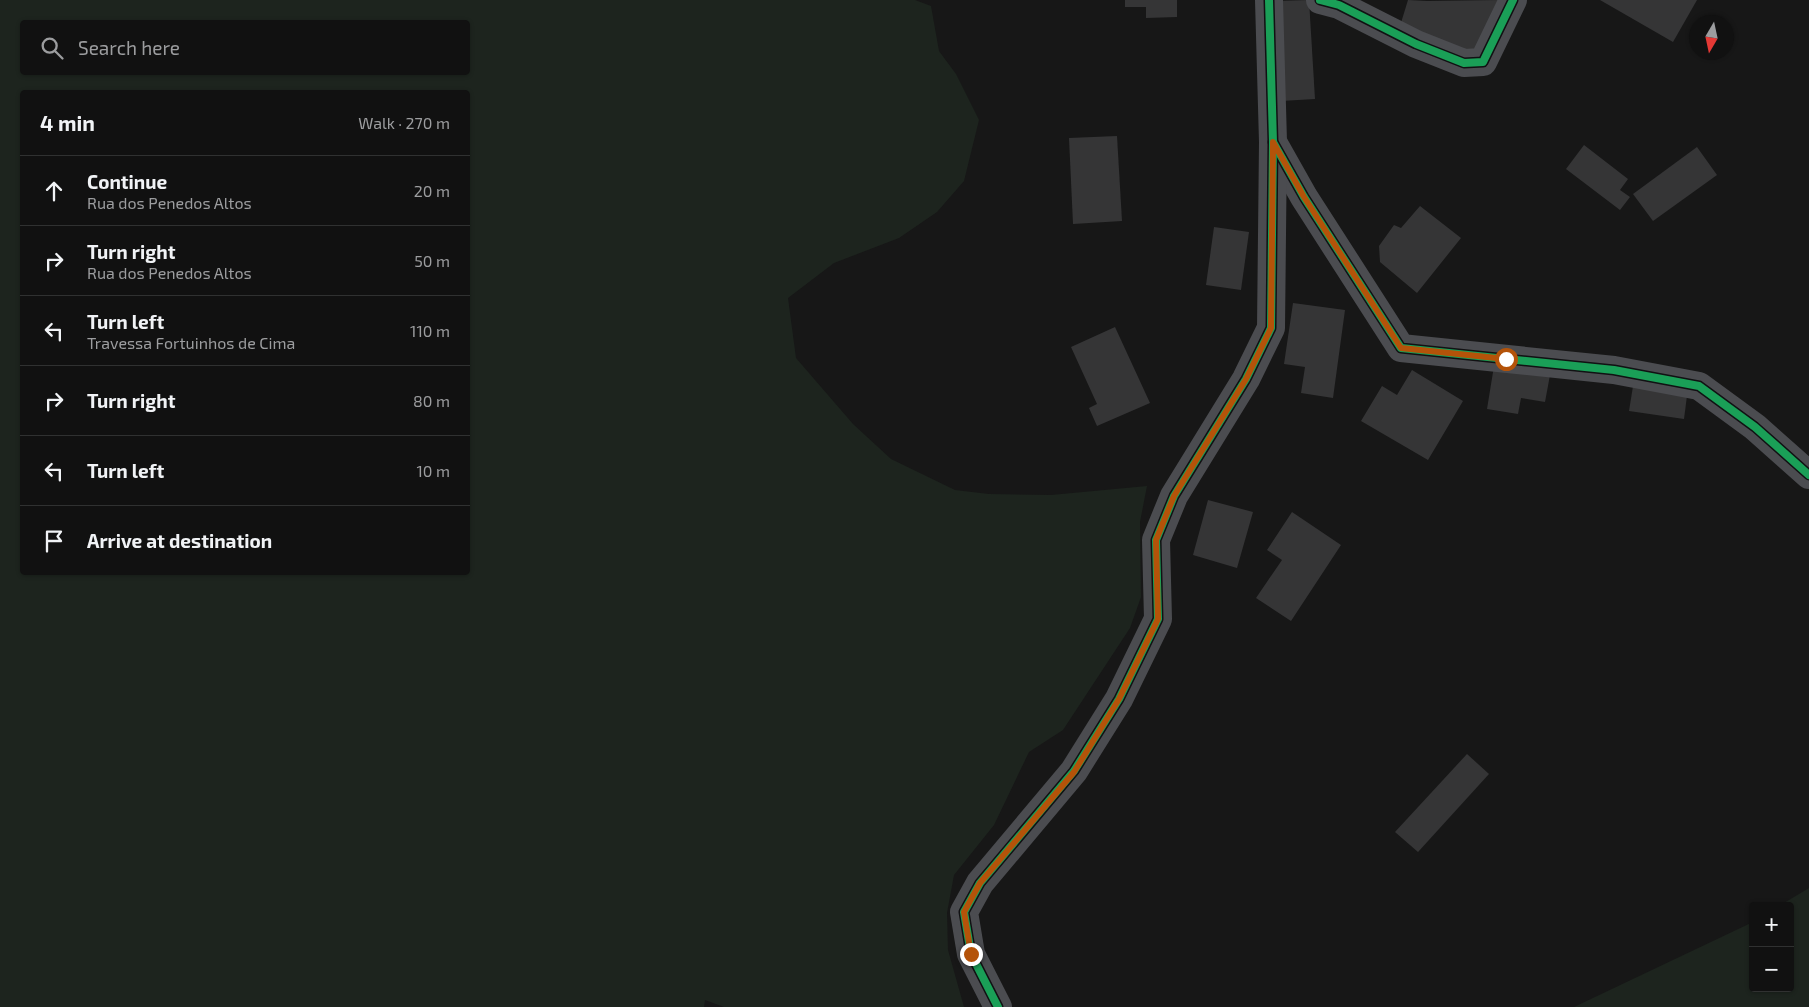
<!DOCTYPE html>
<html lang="en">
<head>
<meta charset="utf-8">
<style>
	:root { --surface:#111; --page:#1e1f1f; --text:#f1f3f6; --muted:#9c9d9f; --line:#303131 }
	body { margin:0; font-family:"Exo 2",sans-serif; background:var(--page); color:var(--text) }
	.controls { position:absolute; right:15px; bottom:15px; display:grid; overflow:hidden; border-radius:5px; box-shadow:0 1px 4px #0004 }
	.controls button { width:45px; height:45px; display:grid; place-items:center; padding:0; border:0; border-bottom:1px solid var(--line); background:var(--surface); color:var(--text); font:25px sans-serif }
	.compass { position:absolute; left:1689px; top:15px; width:45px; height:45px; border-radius:50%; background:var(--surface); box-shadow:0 1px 4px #0004; rotate:189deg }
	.stop { position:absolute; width:15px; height:15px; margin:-11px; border:4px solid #b45309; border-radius:50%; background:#fff }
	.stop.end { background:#b45309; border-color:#fff; box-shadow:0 1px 5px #0008 }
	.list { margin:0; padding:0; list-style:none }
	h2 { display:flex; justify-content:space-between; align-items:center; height:65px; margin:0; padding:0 20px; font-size:21px }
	h2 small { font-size:16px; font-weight:400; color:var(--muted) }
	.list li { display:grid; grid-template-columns:32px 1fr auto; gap:15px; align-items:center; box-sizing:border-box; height:70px; padding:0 20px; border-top:1px solid var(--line) }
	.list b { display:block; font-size:19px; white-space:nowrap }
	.list p { margin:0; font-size:16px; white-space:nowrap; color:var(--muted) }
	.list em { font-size:16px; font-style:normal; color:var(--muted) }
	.icon { flex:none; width:28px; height:28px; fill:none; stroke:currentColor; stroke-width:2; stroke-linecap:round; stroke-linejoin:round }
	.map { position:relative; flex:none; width:1809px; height:1007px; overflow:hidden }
	.search { position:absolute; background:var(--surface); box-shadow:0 1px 4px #0004; left:20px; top:20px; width:450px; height:55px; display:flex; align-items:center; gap:12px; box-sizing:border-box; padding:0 18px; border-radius:5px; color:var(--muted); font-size:19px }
	.panel { position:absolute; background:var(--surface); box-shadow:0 1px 4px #0004; left:20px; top:90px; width:450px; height:485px; border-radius:5px }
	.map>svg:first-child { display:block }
	.green { fill:#1d241e; fill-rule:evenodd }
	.building { fill:#353536 }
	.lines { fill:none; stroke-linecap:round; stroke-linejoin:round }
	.minor { stroke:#4b4c50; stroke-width:28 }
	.cycleway-casing { stroke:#111113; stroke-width:11 }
	.cycleway { stroke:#1a9f57; stroke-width:8 }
	.route { stroke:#b45309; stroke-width:6 }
</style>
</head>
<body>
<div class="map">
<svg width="1809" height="1007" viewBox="0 0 1809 1007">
	<rect width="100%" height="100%" fill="#171717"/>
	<g class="green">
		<path d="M0 0H915L931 6 939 51 956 74 979 120 964 181 937 212 899 238 834 263 788 298 796 358 853 424 891 459 955 490 989 494 1051 495 1147 486 1140 522 1141 597 1130 628 1063 730 1029 752 994 825 954 875 947 913 948 950 964 1007H724L705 1000 704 1007H0ZM22 22H468V72H22ZM22 92H468V572H22Z"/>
		<polygon points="1809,888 1809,1007 1574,1007 1753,922 1753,988 1790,988 1790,906 1779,906"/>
	</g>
	<g class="building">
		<polygon points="1125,0 1177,0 1177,17 1146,18 1146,7 1125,7"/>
		<polygon points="1309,0 1315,99 1281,101 1275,1"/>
		<polygon points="1408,0 1427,1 1500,0 1473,53 1400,26"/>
		<polygon points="1600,0 1697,0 1673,42"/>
		<polygon points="1117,136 1122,221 1073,224 1069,138"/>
		<polygon points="1584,145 1628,179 1620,190 1630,197 1620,210 1566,169"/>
		<polygon points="1697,147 1717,175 1653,221 1633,194"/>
		<polygon points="1420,206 1461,238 1417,293 1380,262 1379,246 1394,225 1401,228"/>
		<polygon points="1214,227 1249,232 1241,290 1206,285"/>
		<polygon points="1293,303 1345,310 1333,398 1301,393 1305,367 1284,364"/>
		<polygon points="1115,327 1150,403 1097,426 1089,408 1097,404 1071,347"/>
		<polygon points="1494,366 1550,375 1545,402 1521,398 1518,414 1487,409"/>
		<polygon points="1412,370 1463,401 1428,460 1361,421 1382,386 1397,395"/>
		<polygon points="1634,380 1688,388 1684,419 1629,411"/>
		<polygon points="1208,500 1253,512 1237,568 1193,555"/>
		<polygon points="1292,512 1341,545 1291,621 1256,598 1282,560 1267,550"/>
		<polygon points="1467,754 1489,774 1418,852 1395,832"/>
	</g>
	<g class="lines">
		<g class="minor">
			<polyline points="1269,0 1273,142 1304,197 1401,348 1614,370 1699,386 1755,427 1809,475"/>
			<polyline points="1320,0 1339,5 1416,44 1464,63 1483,62 1513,0"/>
			<polyline points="998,1007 971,954 964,912 980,883 1074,771 1119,699 1158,619 1156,540 1174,496 1246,379 1271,328 1273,142"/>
		</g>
		<g class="cycleway-casing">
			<g id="cycleway">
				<polyline points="1269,0 1273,142 1304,197 1401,348 1614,370 1699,386 1755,427 1809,475"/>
				<polyline points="1320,0 1339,5 1416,44 1464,63 1483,62 1513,0"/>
				<polyline points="998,1007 971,954 964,912 980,883 1074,771 1119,699 1158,619 1156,540 1174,496 1246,379 1271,328 1273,142"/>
			</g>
		</g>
		<use href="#cycleway" class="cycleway"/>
	</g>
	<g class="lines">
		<polyline class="route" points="971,954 964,912 980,883 1074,772 1119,699 1158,619 1156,540 1174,496 1246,379 1271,328 1273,142 1304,197 1401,348 1506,359"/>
	</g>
</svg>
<div class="controls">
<button>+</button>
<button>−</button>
</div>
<svg class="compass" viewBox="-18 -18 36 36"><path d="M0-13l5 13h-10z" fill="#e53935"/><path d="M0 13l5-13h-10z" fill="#9c9d9f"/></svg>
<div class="stop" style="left:1506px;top:359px"></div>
<div class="stop end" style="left:971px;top:954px"></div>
<div class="search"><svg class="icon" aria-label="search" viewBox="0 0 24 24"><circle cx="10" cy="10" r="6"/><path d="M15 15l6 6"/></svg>Search here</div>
<section class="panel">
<h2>4 min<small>Walk · 270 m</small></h2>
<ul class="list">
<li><svg class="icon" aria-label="ahead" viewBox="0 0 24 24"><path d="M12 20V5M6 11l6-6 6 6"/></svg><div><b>Continue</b><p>Rua dos Penedos Altos</p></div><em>20 m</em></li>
<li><svg class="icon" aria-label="right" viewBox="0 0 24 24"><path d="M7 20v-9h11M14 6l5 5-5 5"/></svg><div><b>Turn right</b><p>Rua dos Penedos Altos</p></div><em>50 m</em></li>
<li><svg class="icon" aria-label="left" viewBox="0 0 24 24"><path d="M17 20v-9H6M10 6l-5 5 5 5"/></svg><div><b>Turn left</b><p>Travessa Fortuinhos de Cima</p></div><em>110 m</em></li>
<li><svg class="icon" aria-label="right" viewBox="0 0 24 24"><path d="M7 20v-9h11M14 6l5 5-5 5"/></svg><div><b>Turn right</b></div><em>80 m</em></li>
<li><svg class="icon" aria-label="left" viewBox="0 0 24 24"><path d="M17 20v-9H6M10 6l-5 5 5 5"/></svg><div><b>Turn left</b></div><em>10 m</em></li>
<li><svg class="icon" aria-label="arrive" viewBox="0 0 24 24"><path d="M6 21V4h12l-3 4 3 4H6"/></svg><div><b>Arrive at destination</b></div></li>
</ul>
</section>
</div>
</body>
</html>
